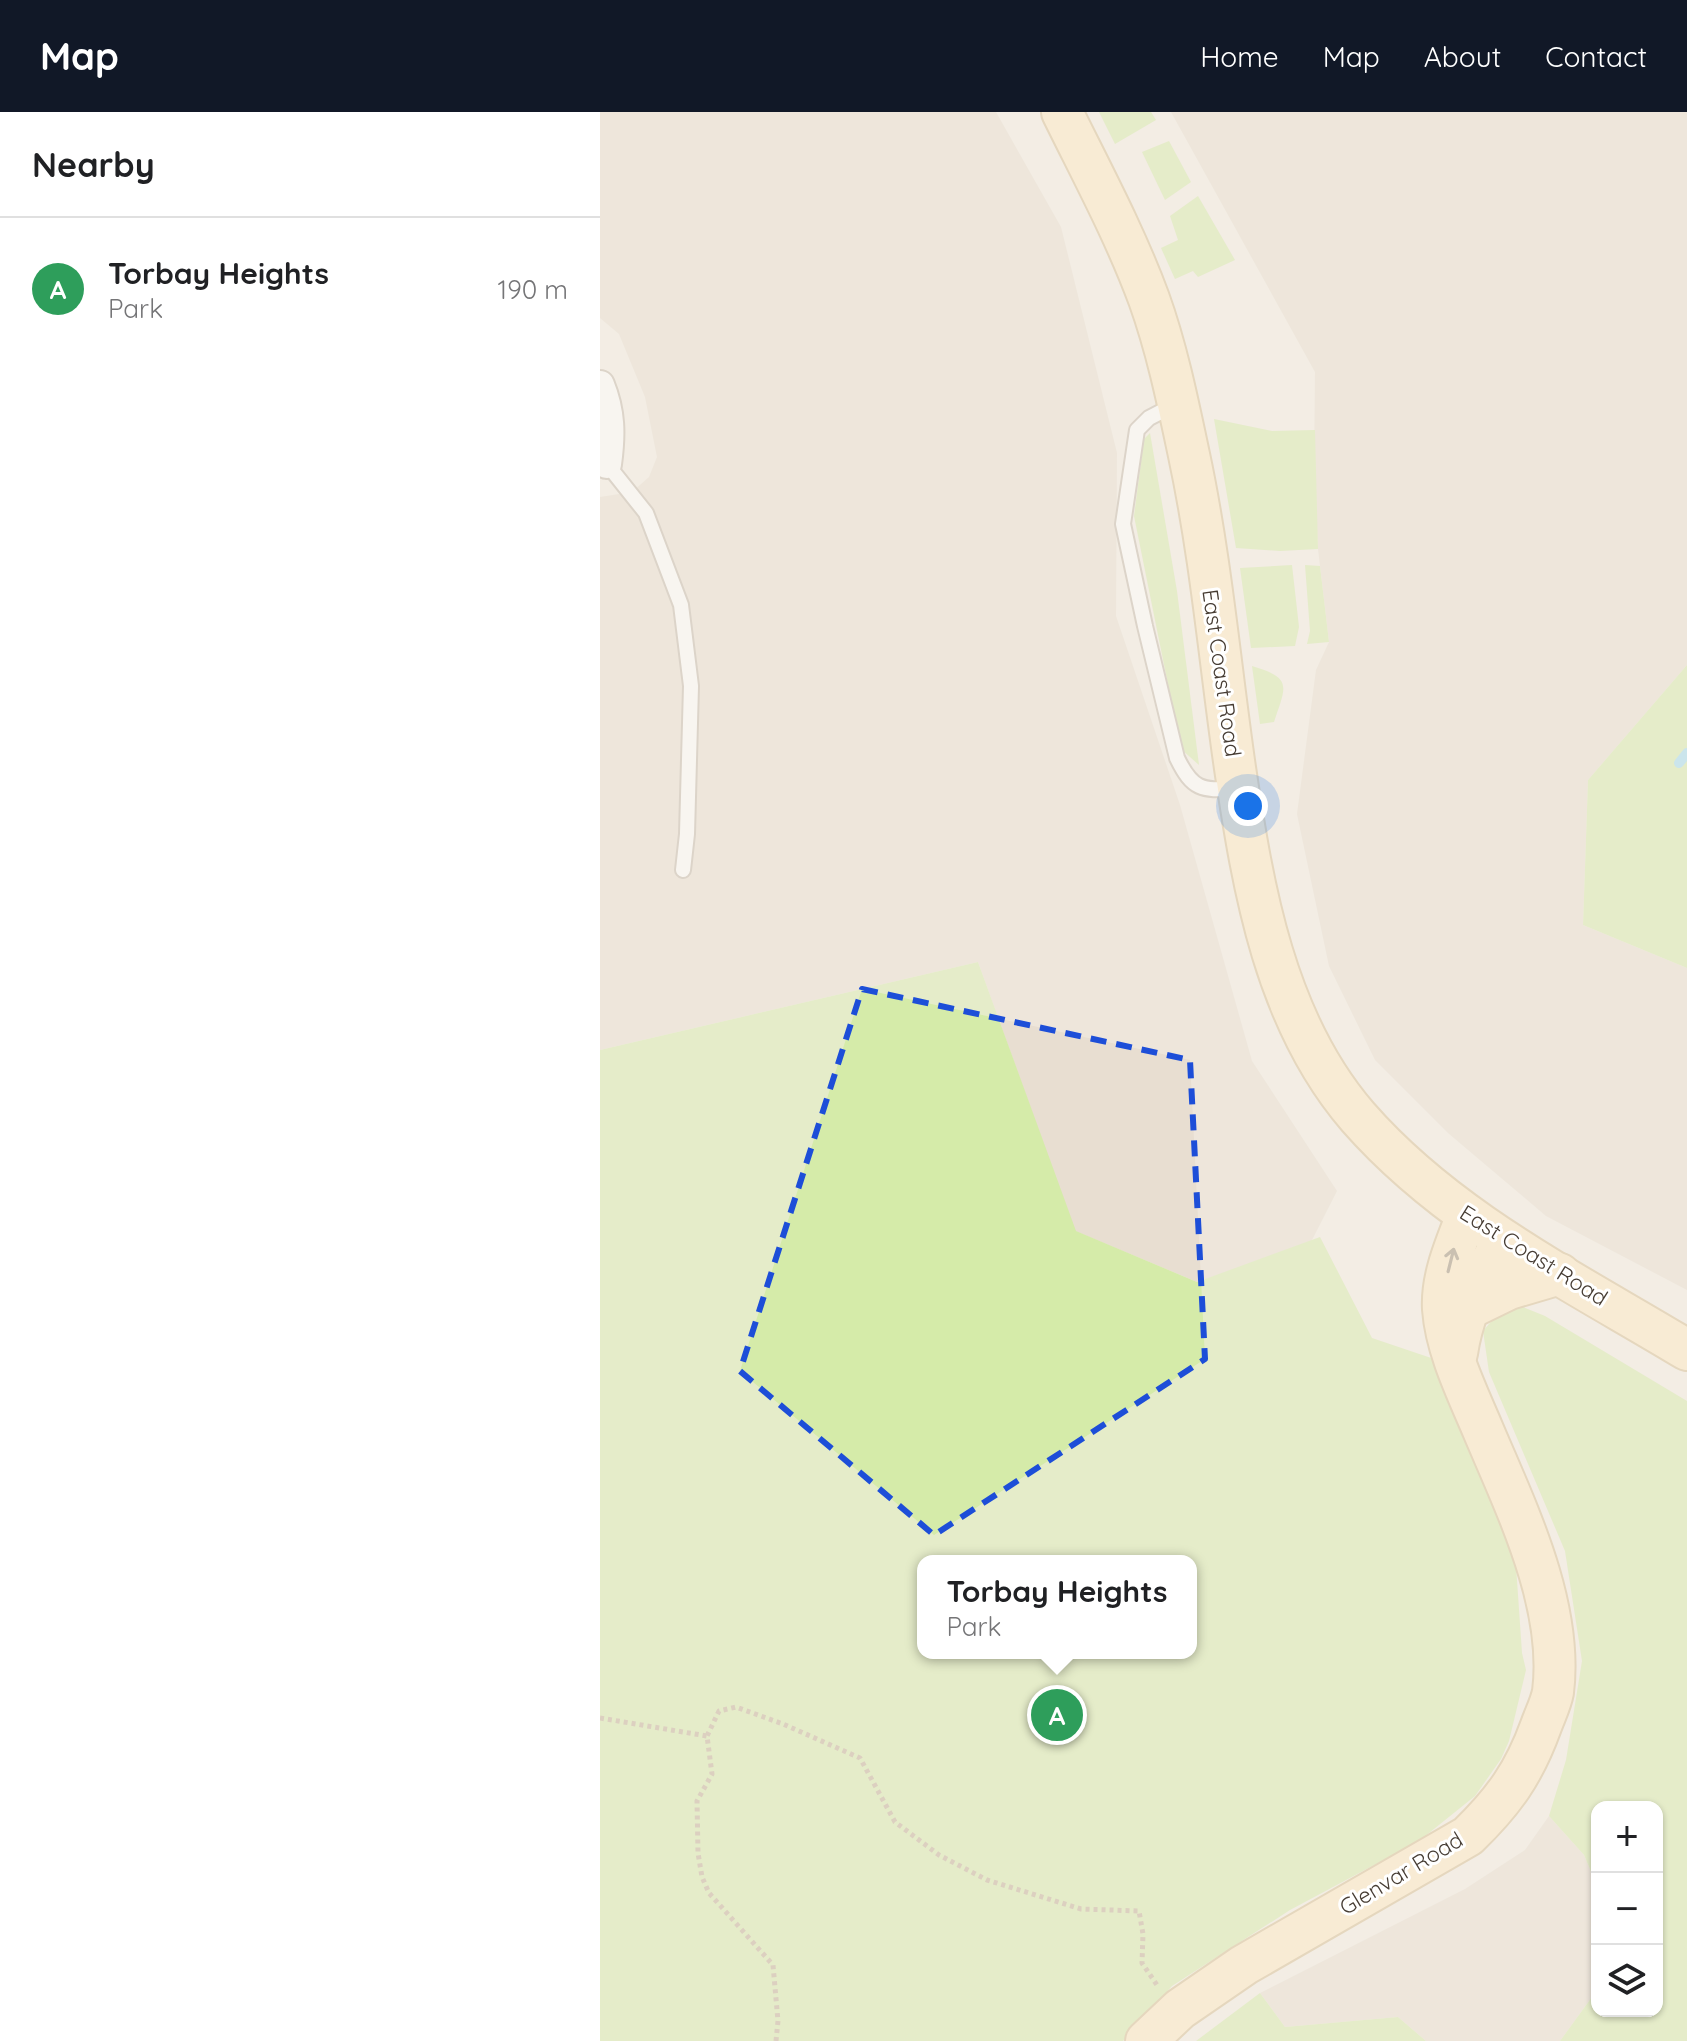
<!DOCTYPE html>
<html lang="en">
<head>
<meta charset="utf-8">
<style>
	:root { --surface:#fff; --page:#f6f6f6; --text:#202124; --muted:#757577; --line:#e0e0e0; --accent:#111827 }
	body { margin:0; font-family:Quicksand,sans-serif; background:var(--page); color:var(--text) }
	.controls { position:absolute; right:24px; bottom:24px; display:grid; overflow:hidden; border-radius:16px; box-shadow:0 2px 6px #0004 }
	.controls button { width:72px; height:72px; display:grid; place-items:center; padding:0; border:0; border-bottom:2px solid var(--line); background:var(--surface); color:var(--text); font:40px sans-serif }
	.you { position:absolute; left:648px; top:694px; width:28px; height:28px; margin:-20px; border:6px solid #fff; border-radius:50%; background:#1a73e8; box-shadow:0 0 0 12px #1a73e833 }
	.badge { display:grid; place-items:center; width:52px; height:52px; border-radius:50%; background:var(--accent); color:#fff; font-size:26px; font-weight:700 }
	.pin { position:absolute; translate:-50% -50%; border:4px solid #fff; box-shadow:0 2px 8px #0006 }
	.popup { position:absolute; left:317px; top:1443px; width:280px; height:104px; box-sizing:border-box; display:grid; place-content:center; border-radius:16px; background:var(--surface); filter:drop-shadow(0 2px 6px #0005); font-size:26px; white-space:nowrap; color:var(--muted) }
	.popup b { font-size:30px; color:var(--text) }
	.popup::after { content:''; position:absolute; left:50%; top:100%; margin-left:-16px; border:16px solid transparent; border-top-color:var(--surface) }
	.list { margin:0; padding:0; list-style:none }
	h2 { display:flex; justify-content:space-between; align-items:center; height:104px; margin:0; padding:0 32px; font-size:34px }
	h2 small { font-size:26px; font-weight:400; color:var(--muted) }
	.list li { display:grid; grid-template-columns:52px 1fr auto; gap:24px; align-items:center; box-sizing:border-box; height:144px; padding:0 32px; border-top:2px solid var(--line) }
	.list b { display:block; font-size:30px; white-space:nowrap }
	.list p { margin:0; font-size:26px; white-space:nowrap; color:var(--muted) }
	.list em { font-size:26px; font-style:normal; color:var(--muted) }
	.icon { flex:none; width:44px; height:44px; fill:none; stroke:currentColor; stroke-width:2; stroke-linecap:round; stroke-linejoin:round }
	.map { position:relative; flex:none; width:1087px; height:1929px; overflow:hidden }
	header { display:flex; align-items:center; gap:48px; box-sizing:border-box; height:112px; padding:0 40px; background:var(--accent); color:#fff }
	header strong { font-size:38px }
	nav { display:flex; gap:44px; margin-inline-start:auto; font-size:28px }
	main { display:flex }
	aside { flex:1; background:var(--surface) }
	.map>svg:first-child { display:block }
	.residential { fill:#e8ded1 }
	.green { fill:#d5eba9; fill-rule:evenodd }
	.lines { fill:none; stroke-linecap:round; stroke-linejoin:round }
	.stream { stroke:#9bdbf5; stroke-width:10 }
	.service-casing { stroke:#c2b6a9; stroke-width:18 }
	.minor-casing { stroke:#c2b6a9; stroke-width:32 }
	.secondary-casing { stroke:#d6bc90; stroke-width:44 }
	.path { stroke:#c2ad96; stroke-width:5; stroke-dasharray:4 4; stroke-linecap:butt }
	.service { stroke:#fff; stroke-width:14 }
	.minor { stroke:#fff; stroke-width:28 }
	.secondary { stroke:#ffe9c2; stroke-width:40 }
	.oneway { stroke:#998a73 }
	.marked { fill:none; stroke:#1d4ed8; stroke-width:6; stroke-dasharray:16 10; stroke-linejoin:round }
	.labels { text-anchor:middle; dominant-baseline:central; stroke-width:6; stroke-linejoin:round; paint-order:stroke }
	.street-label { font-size:22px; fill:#463c33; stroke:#fff }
</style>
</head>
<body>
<header>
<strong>Map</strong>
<nav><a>Home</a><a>Map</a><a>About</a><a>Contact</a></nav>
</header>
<main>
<aside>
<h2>Nearby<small></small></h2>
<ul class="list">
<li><span class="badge" style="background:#2e9e5b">A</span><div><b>Torbay Heights</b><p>Park</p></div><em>190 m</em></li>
</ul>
</aside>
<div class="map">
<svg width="1087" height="1929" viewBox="0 0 1087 1929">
	<rect width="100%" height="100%" fill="#f3ede4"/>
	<g class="residential">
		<polygon points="0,0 396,0 461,115 517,341 516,504 580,693 652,949 737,1079 710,1132 597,1170 475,1119 378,850 0,938 0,385 32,380 49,365 57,345 45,285 19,222 0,206"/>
		<polygon points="571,0 1087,0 1087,553 988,668 983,813 1087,856 1087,1178 946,1104 848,1021 775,948 729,854 697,702 716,558 729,530 718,437 714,362 715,260"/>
		<polygon points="949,1704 984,1743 997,1774 997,1878 960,1929 826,1929 798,1905 685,1915 660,1881 865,1777 925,1738"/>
	</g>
	<g class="green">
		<polygon points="499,0 551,0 556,8 515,32"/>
		<polygon points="569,29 591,70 565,88 542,40"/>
		<polygon points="598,84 635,148 598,165 593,159 575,167 561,136 578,128 570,104"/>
		<polygon points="614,307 672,319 715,318 718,437 680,439 636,436"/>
		<polygon points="550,321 577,479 599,653 581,637 534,404 544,327"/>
		<polygon points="692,453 699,515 695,534 651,536 640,456"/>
		<polygon points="705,453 720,454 729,530 707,532 710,519"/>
		<polygon points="1087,553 1087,856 983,813 988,668"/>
		<path d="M652 554C693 566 686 574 674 610L660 612Z"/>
		<path d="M378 850 476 1119 597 1170 720 1125 772 1226 840 1249 916 1454 922 1541 926 1558 909 1629 901 1647 875 1684 819 1729 690 1798 572 1874 523 1929H0V938ZM323 1449H591V1541H323Z"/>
		<polygon points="923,1195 945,1204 1087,1289 1087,1929 960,1929 997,1878 997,1899 1057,1899 1057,1695 997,1695 997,1774 984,1743 949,1704 966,1648 982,1549 965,1439 889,1260 883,1219 901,1198"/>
		<polygon points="660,1881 685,1915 798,1905 826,1929 596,1929"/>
	</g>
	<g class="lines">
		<polyline class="stream" points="1079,651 1087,641"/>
		<g class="service-casing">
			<g id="service">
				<path d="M574 293 549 306 537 318 523 412 545 514 577 646C593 679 602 678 636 677"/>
				<polyline points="7,352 46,401 81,493 91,574 87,722 83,758"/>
			</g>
		</g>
		<g class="minor-casing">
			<path id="minor" d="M0 273C11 300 11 323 7 352"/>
		</g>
		<g class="secondary-casing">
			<g id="secondary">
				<path d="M462 0C492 61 525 122 549 187 567 237 578 291 589 343 611 446 620 552 635 656 653 777 675 909 758 1005 848 1108 973 1169 1087 1238"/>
				<polyline points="868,1197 909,1177 960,1162"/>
				<path d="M857 1241C863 1200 881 1163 904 1129"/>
				<path d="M546 1929 580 1897 644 1853 868 1724C904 1689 924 1661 941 1614 945 1603 951 1591 953 1580 964 1493 916 1396 883 1318 867 1280 846 1238 843 1197 841 1165 856 1132 867 1103"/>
			</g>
		</g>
		<g class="path">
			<polyline points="0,1606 107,1624"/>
			<polyline points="176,1929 178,1909 173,1853 109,1781 102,1765 98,1741 97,1689 112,1662 107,1624 119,1599 136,1595 183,1612 260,1646 295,1710 339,1743 387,1768 481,1797 539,1799 543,1822 542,1851 557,1873"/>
		</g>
		<use href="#service" class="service"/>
		<use href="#minor" class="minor"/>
		<use href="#secondary" class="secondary"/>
	</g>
	<defs><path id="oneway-shaft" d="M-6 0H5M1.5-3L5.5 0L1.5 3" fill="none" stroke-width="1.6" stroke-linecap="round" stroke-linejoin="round" transform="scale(2)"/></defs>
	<use class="oneway" href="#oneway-shaft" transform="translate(851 1148) rotate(-76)"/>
	<path d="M0 0H1087V1929H0ZM262 877 590 948 605 1247 334 1423 140 1259Z" fill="#f3ede4" fill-opacity=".55" fill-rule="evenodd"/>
	<path class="marked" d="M262 877 590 948 605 1247 334 1423 140 1259Z"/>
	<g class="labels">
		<g class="street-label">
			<text transform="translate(622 561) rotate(82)">East Coast Road</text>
			<text transform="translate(934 1143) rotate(32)">East Coast Road</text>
			<text transform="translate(801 1761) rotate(-31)">Glenvar Road</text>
		</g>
	</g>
</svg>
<div class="controls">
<button>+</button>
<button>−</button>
<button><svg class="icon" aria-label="layers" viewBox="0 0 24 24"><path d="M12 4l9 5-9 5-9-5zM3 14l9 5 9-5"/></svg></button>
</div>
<div class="you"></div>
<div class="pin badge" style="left:457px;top:1603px;background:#2e9e5b">A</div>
<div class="popup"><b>Torbay Heights</b>Park</div>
</div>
</main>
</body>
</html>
